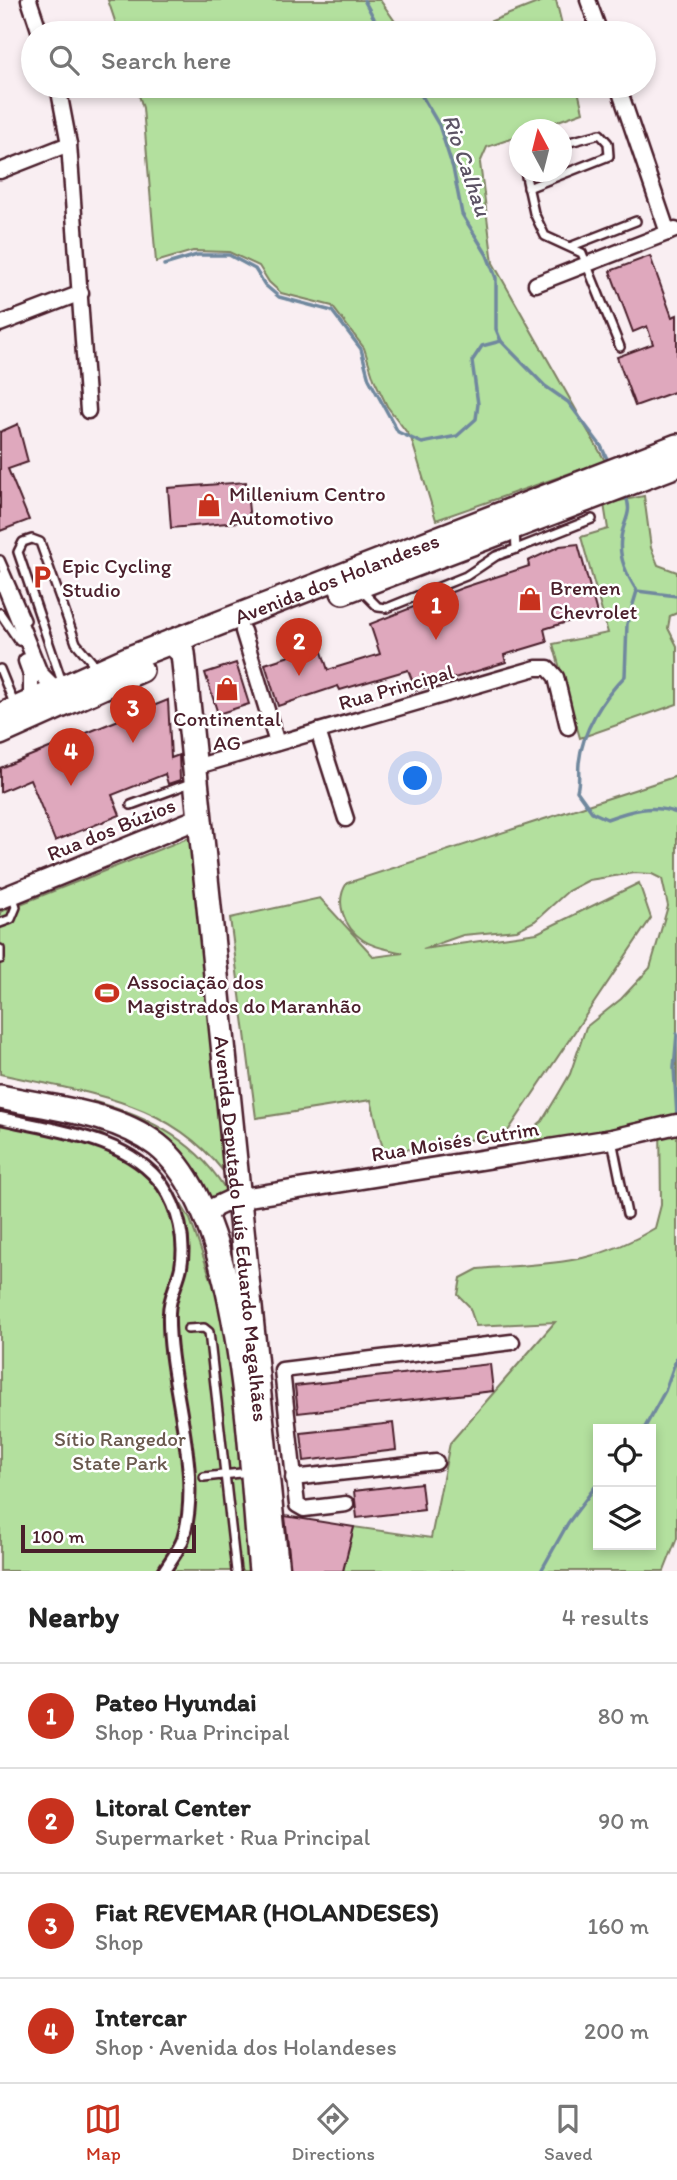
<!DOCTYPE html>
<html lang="en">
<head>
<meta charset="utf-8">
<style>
	:root { --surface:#fff; --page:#f2f2f2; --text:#222; --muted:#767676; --line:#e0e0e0; --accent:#c8321e }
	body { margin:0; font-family:Itim,sans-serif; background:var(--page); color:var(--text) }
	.controls { position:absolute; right:21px; bottom:21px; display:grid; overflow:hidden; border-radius:0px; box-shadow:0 4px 10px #0003 }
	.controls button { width:63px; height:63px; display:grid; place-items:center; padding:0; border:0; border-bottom:2px solid var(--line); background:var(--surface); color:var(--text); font:35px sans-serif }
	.compass { position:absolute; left:509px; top:119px; width:63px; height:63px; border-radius:50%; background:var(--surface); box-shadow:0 4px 10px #0003; rotate:353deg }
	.scale { position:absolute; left:21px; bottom:18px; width:175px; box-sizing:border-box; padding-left:7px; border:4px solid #4a1f2b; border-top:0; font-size:19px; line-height:24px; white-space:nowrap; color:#4a1f2b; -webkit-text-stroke:5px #fff; paint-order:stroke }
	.you { position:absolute; left:416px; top:779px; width:24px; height:24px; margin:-18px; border:5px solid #fff; border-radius:50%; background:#1a73e8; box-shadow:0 0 0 10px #1a73e833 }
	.badge { display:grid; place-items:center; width:46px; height:46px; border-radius:50%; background:var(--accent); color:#fff; font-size:23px; font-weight:700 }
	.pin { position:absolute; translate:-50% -58px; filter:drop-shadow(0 2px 4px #0008) }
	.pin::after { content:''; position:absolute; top:37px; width:24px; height:21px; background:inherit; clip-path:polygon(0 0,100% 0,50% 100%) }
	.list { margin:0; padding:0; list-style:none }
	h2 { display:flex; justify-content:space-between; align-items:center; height:91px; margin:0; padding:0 28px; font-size:30px }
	h2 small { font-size:23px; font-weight:400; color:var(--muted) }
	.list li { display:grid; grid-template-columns:46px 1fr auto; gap:21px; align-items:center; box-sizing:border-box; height:105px; padding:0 28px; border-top:2px solid var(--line) }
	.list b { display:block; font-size:26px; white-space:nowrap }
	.list p { margin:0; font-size:23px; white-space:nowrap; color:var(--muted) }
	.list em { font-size:23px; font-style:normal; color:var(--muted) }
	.icon { flex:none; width:38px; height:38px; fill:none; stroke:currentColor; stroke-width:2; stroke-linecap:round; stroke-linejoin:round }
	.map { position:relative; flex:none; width:677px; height:1571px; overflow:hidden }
	.search { position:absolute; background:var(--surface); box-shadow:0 4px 10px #0003; left:21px; right:21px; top:21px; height:77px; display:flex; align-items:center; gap:18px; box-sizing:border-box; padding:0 24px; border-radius:38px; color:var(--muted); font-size:26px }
	.sheet { height:511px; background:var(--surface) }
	nav { display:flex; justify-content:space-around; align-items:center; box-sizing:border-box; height:98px; border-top:2px solid var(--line); background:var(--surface); font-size:19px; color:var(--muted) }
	nav a { display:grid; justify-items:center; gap:4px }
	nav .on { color:var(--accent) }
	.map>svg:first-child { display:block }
	.green { fill:#b3e09e; stroke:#7e8064; stroke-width:2; fill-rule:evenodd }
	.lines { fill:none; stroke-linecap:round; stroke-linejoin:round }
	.stream { stroke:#70889e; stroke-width:3.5 }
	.building { fill:#dfa8bd; stroke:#4a1f2b; stroke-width:2 }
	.service-casing { stroke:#4a1f2b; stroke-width:12 }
	.pedestrian-casing { stroke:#4a1f2b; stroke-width:16 }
	.minor-casing { stroke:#4a1f2b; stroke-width:19 }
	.tertiary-casing { stroke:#4a1f2b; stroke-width:23 }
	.secondary-casing { stroke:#4a1f2b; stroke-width:24 }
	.primary-casing { stroke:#4a1f2b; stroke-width:28 }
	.service { stroke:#fff; stroke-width:7 }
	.pedestrian { stroke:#fff; stroke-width:10 }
	.minor { stroke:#fff; stroke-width:14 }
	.tertiary { stroke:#fff; stroke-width:18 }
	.secondary { stroke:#fff; stroke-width:19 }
	.primary { stroke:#fff; stroke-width:23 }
	.labels { text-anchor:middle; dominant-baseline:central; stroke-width:5; stroke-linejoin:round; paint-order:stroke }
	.poi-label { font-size:21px; fill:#4a1f2b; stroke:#fff; text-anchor:start }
	.street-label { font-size:21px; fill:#4a1f2b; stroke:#fff }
	.park-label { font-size:21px; fill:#6a594e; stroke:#fff }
	.water-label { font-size:23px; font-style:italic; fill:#5d5465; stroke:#fff }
</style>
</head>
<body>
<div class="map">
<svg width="677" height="1571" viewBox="0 0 677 1571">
	<rect width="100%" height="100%" fill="#f9eef2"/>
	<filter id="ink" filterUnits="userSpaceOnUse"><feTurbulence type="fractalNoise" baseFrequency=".0143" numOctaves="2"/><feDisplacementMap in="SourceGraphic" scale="14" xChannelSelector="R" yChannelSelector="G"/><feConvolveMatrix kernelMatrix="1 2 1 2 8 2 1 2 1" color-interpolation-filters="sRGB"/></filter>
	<g filter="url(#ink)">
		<g class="green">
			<polygon points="108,0 380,0 403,33 119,33"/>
			<polygon points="545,0 556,0 564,33 461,33"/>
			<polygon points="136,86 577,86 583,112 536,129 520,130 519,136 487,147 480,163 493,263 605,461 436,520 411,438 387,406 374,379 364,348 332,306 281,293 269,282 259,266 229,252 193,251 156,262 143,108"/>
			<polygon points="644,496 651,548 658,565 677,572 677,613 670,616 668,628 677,646 677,704 580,738 553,644 608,633 581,537 608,529 604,504"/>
			<path d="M677 776V1538L664 1571H343L354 1527 431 1538 450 1443 555 1322 476 1326 469 1306 458 1295 461 1278 478 1269C546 1263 594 1266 655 1228L661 1205 660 1121 521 1147 522 1138 542 1121 559 1093 570 1074 586 1027 621 999 650 968 668 906 662 879 652 874 634 873 589 880 568 891 535 921 517 930 463 935 423 949 537 933 639 883 651 918 506 1134 384 1153 371 1100 256 1118 230 918 320 898 374 957 403 953C392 950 374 948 363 940 344 927 334 902 347 883ZM598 1429H651V1545H598Z"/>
			<path d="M188 838H192L232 1183C175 1100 91 1094 0 1074V912Z"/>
			<path d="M92 1101C150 1117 200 1142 230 1197L210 1202 194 1171 126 1118Z"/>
			<polygon points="0,1113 101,1134 152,1165 170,1186 190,1219 228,1327 253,1571 0,1571"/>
		</g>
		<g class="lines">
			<g class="stream">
				<polyline points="364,0 382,33"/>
				<polyline points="416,86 439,125 453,168 462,214 487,255 496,278 496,329 501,341 545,386 568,402 601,446 609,463"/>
				<polyline points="164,265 197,255 229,255 255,269 265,285 279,297 332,311 361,349 369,379 398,432 422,443 457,436 476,419 478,404 472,361 482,346 501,341"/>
				<path d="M625 495C634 512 623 521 621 538 618 558 627 575 637 591L677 596"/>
				<path d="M637 591 627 624 625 676C603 698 582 731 579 763 578 773 580 780 577 791L592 812 607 819C632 810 652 804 677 813"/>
				<polyline points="677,1034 674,1068 677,1116"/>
				<polyline points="644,1429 665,1391 677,1357"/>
				<polyline points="541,1571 568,1523 598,1483"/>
			</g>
		</g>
		<g class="building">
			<polygon points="650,256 672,317 677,315 677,391 635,406 617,357 653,344 647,326 633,332 610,271"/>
			<polygon points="18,424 28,462 8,469 29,520 0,531 0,432"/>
			<polygon points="246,482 250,521 171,528 168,488"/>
			<polygon points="578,544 597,613 544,629 547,642 504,655 506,662 416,690 408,670 340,690 338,686 278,706 265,664 320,646 328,670 380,654 370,624 462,588 529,566 528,561 560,546"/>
			<polygon points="236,663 249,704 218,714 205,673"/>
			<polygon points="168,700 171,758 179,755 180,780 168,784 165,774 112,795 120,815 55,841 30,779 0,792 0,768"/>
			<polygon points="490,1364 493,1391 298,1413 295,1386"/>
			<polygon points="393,1423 396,1450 304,1461 301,1433"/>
			<polygon points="421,1483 424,1510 357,1518 354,1491"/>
			<polygon points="285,1516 354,1527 343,1571 291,1571"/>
		</g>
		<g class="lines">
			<g class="service-casing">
				<g id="service">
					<polyline points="525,172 534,213 545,236 582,253 620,347"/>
					<polyline points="528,188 609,156 608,143 600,134 562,144"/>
					<polyline points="572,246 636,221"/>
					<polyline points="516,549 592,519"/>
					<polyline points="0,560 26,620"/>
					<polyline points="361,590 378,607 387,608 466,576 496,556 516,549 515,530"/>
					<polyline points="0,613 19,641"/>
					<polyline points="0,669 15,706"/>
					<polyline points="63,685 18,552 23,542 32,539 40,542 76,643 97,668"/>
					<polyline points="131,805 193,782"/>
					<polyline points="0,923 11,919 16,907 12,894"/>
					<polyline points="0,949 0,959"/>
					<polyline points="612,1140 627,1214"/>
					<polyline points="188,1329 204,1328 209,1332 236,1571"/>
					<polyline points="204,1477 250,1472"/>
				</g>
			</g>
			<g class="pedestrian-casing">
				<path id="pedestrian" d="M0 1118C53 1130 129 1137 163 1186 178 1208 186 1240 181 1267 178 1282 169 1297 169 1313 167 1382 204 1471 183 1539 179 1550 170 1561 164 1571"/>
			</g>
			<g class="minor-casing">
				<g id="minor">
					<polyline points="29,0 40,33"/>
					<polyline points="588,0 600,33"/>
					<polyline points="58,86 69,144 88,411"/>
					<polyline points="618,86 668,233"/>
					<polyline points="0,171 69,144"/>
					<polyline points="536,284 675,230"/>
					<polyline points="0,324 81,293"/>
					<polyline points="2,579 40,673 58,691"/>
					<polyline points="243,631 277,743"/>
					<polyline points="26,661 31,675 31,703"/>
					<polyline points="318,731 346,819"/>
					<polyline points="195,767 536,668 548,668 556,677 568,727"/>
					<polyline points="293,1478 436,1462"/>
					<polyline points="346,1504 304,1509 297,1505 282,1370 512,1342"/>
				</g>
			</g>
			<g class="tertiary-casing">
				<polyline id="tertiary" points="207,1217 215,1207 230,1200 612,1139 677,1124"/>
			</g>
			<g class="secondary-casing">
				<polyline id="secondary" points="0,899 200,818"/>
			</g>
			<g class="primary-casing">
				<g id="primary">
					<polyline points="343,592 677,465"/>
					<path id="s1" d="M171 642 183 653 277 1571"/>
					<path id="s2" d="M0 716 127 659 677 446"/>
					<polyline points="0,733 141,670"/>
					<path d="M0 1097C51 1108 114 1112 157 1145 245 1213 250 1463 261 1571"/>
				</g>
			</g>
			<use href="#service" class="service"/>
			<use href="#pedestrian" class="pedestrian"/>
			<use href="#minor" class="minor"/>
			<use href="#tertiary" class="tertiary"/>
			<use href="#secondary" class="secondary"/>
			<use href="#primary" class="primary"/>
		</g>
	</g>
	<defs>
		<g id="shop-bare" transform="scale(1.89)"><path d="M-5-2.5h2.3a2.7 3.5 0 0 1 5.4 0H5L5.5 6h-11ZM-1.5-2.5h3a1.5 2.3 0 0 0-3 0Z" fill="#c8321e" stroke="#fff" stroke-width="2.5" paint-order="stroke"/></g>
		<g id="parking-bare" transform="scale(1.89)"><path d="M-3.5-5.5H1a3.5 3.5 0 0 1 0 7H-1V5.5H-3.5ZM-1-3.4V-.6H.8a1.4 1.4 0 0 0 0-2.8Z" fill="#c8321e" stroke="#fff" stroke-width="2.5" paint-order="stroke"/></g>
		<g id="stadium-bare" transform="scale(1.89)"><path d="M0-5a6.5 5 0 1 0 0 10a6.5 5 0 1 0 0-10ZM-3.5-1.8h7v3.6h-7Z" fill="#c8321e" stroke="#fff" stroke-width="2.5" paint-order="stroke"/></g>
	</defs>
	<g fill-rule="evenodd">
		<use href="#shop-bare" x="209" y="505"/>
		<use href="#parking-bare" x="42" y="577"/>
		<use href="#shop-bare" x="530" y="599"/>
		<use href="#shop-bare" x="227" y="689"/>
		<use href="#stadium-bare" x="107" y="993"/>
	</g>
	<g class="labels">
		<g class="poi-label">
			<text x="229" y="493">Millenium Centro<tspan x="229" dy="24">Automotivo</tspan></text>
			<text x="62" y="565">Epic Cycling<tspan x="62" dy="24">Studio</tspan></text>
			<text x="550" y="587">Bremen<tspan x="550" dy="24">Chevrolet</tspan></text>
			<text x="227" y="718" text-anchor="middle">Continental<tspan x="227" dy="24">AG</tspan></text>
			<text x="127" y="981">Associação dos<tspan x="127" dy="24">Magistrados do Maranhão</tspan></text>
		</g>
		<g class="street-label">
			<text stroke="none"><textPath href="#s2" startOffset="364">Avenida dos Holandeses</textPath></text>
			<text transform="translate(396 687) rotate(-16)">Rua Principal</text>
			<text transform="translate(111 829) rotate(-22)">Rua dos Búzios</text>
			<text transform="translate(455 1141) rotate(-9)">Rua Moisés Cutrim</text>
			<text stroke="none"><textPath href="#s1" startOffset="595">Avenida Deputado Luís Eduardo Magalhães</textPath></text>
		</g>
		<g class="park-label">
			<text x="120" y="1438">Sítio Rangedor<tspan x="120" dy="24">State Park</tspan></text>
		</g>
		<g class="water-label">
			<text transform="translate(467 165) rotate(71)">Rio Calhau</text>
		</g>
	</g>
</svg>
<div class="controls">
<button><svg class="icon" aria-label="locate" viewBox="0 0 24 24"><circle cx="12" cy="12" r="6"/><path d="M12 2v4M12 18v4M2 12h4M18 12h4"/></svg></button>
<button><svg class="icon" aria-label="layers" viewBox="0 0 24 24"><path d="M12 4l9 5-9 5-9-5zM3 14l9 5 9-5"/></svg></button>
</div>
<svg class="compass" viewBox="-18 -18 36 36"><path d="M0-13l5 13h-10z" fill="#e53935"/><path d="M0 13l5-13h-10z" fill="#767676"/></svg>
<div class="scale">100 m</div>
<div class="you"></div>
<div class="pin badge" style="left:436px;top:640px">1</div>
<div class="pin badge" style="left:299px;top:676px">2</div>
<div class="pin badge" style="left:133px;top:743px">3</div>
<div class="pin badge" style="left:71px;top:786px">4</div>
<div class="search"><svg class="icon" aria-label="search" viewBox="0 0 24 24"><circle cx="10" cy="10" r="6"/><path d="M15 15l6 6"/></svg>Search here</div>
</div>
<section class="sheet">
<h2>Nearby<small>4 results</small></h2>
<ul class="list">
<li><span class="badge">1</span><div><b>Pateo Hyundai</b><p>Shop · Rua Principal</p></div><em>80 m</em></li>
<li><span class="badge">2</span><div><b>Litoral Center</b><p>Supermarket · Rua Principal</p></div><em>90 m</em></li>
<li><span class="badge">3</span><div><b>Fiat REVEMAR (HOLANDESES)</b><p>Shop</p></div><em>160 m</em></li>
<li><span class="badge">4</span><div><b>Intercar</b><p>Shop · Avenida dos Holandeses</p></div><em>200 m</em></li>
</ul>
</section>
<nav>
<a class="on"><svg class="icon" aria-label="map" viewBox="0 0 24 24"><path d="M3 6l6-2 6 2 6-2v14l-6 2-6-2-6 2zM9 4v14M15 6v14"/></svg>Map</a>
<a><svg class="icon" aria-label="directions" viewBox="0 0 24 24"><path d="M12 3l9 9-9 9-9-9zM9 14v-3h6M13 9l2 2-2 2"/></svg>Directions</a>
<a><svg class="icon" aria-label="saved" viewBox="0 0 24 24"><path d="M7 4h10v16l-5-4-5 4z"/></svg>Saved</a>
</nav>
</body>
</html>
